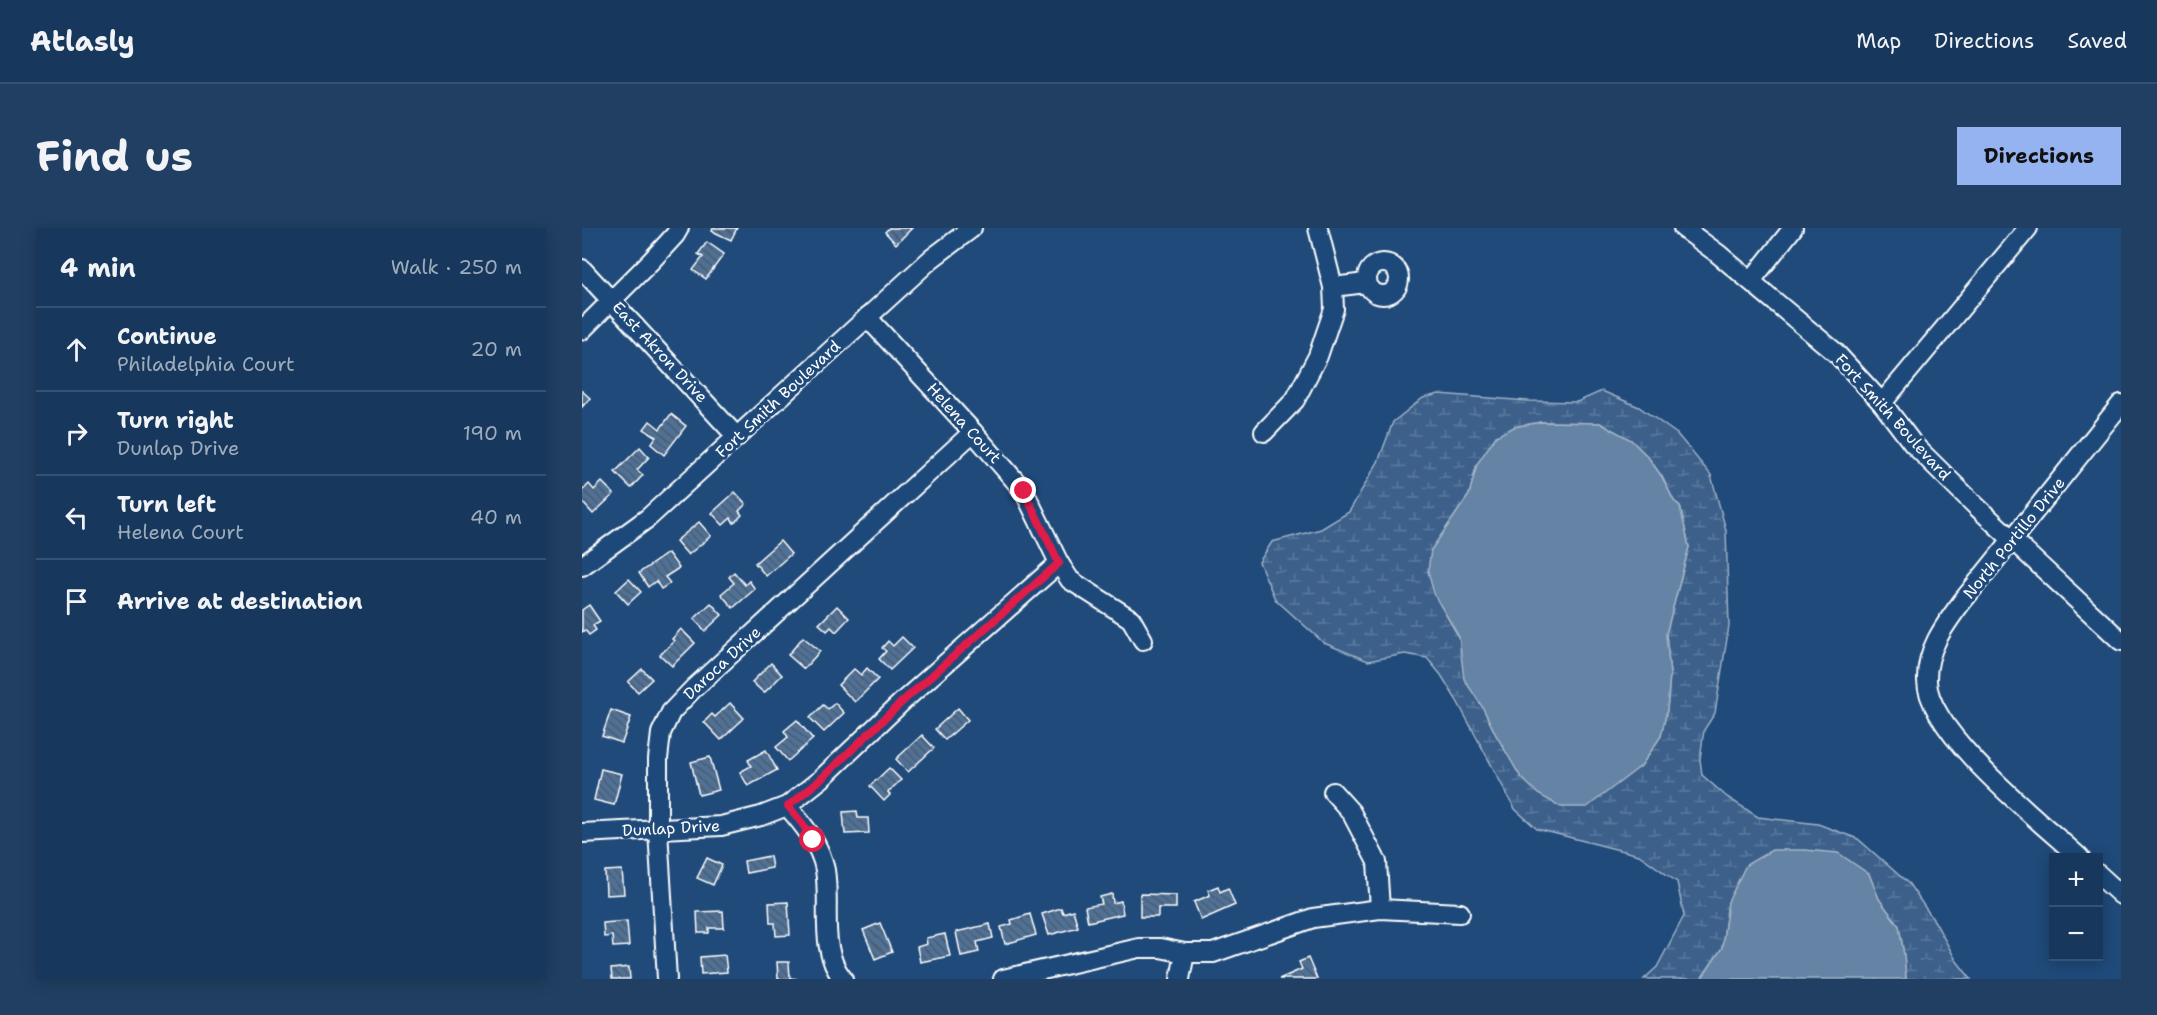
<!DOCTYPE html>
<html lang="en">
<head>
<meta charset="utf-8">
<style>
	:root { --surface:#17385c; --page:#203f62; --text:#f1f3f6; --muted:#9eacbb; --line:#365272; --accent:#95b2f1 }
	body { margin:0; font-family:"Shantell Sans",sans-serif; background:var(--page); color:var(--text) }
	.controls { position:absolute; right:18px; bottom:18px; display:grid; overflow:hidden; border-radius:0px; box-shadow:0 3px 15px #0003 }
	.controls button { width:54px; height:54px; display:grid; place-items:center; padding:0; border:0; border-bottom:2px solid var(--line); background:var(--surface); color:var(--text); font:30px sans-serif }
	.stop { position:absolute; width:18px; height:18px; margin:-14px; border:4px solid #e11d48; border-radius:50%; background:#fff }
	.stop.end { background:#e11d48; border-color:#fff; box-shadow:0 2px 6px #0008 }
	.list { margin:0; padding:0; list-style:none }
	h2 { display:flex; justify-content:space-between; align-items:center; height:78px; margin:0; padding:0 24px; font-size:26px }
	h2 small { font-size:20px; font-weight:400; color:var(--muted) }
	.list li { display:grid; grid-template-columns:39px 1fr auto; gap:18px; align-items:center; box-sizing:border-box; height:84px; padding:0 24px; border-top:2px solid var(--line) }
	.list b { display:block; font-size:22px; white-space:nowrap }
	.list p { margin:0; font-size:20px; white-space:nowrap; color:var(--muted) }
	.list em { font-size:20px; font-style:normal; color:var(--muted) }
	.icon { flex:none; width:33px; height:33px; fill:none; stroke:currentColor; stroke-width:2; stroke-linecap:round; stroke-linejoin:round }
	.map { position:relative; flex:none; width:1539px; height:751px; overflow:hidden; border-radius:0px }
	header { display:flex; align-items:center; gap:36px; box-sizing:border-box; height:84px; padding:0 30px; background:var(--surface); border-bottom:2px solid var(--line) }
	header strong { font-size:28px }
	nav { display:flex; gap:33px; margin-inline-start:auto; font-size:21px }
	.intro { display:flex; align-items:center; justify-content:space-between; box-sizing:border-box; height:144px; padding:0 36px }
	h1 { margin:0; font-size:42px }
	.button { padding:15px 27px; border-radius:0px; background:var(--accent); color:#111; font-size:21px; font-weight:700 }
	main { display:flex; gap:36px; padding:0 36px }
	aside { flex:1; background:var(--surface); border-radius:0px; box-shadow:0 3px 15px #0003 }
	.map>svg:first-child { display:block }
	.wetland { fill:url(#wetland-marsh); stroke:#9eb0c5; stroke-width:1.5; fill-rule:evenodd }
	.water { fill:#6583a4; stroke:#a3b5c8; stroke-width:1.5 }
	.building { fill:url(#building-back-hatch); stroke:#fff; stroke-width:1.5 }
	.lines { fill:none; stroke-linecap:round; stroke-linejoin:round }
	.minor-casing { stroke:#fff; stroke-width:22 }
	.minor { stroke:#1f4a7a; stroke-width:18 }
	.route { stroke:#e11d48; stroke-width:8 }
	.labels { text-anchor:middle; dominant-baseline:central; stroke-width:6; stroke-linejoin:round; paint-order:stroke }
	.street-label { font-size:16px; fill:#fff; stroke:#1f4a7a }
</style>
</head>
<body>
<header>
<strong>Atlasly</strong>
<nav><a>Map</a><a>Directions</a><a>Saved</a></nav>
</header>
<div class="intro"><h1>Find us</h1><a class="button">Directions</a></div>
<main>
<aside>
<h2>4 min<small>Walk · 250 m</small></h2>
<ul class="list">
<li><svg class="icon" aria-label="ahead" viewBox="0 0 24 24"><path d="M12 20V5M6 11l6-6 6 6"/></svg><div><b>Continue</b><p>Philadelphia Court</p></div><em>20 m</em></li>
<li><svg class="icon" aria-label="right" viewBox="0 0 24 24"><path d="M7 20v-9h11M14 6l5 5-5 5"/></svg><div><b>Turn right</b><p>Dunlap Drive</p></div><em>190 m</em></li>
<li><svg class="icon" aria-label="left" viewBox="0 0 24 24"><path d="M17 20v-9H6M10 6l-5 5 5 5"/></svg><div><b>Turn left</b><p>Helena Court</p></div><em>40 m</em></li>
<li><svg class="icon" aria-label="arrive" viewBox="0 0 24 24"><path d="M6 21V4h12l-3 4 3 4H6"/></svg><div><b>Arrive at destination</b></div></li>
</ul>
</aside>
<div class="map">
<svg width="1539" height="751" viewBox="0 0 1539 751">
	<defs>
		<pattern id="wetland-marsh" width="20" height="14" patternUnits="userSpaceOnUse" patternTransform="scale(1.5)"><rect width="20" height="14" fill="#3c618b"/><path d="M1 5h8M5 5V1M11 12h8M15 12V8" fill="none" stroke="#59799c"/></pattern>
		<pattern id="building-back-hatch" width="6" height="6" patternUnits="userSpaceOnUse" patternTransform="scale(1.5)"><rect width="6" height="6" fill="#507197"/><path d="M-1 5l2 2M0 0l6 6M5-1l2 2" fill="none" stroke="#4e5b6a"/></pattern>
	</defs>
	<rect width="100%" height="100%" fill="#1f4a7a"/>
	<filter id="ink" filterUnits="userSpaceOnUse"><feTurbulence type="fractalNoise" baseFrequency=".0167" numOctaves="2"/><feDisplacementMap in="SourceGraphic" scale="12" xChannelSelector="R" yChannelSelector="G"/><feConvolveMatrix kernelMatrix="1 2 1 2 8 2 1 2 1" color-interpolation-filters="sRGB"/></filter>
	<g filter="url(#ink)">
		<path class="wetland" d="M1020 163 1057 179 1095 206 1129 247 1144 302 1147 398 1133 485 1122 502 1118 531 1120 547 1145 569 1176 589 1236 596 1276 611 1327 656 1353 694 1374 732 1389 751H1324L1322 727 1317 698 1297 671 1287 646 1146 674 1140 720 1119 751H1062L1075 739 1102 688 1095 654 1057 627 955 601 933 581 875 473 859 447 845 430 823 426 786 433 742 415 693 371 677 334 690 314 739 301 767 284 796 234 811 194 841 170 857 166 946 173 995 174ZM959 194 1018 195 1049 212 1066 229 1080 249 1092 273 1098 278 1107 319 1084 406 1088 446 1085 482 1079 508 1059 538 1040 551 914 507 901 480 881 427 877 409 852 366 849 322 887 267 895 236 932 199Z"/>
		<g class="water">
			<polygon points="959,194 1018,195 1049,212 1066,229 1080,249 1092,273 1098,278 1107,319 1084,406 1088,446 1085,482 1079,508 1059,538 1005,579 979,579 956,566 938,548 914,507 901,480 882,451 877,409 852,366 846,343 849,322 887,267 895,236 914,208 932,199"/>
			<polygon points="1190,622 1223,622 1256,625 1287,646 1297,671 1317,698 1322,727 1324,751 1119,751 1140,720 1146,674 1164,637"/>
		</g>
		<g class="building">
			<polygon points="131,0 155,0 149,12 130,3"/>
			<polygon points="307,0 330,0 314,16 303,4"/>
			<polygon points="125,14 142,26 124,51 111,42 121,29 116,26"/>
			<polygon points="0,163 8,170 0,179"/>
			<polygon points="89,186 104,198 82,227 69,216 74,209 62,201 68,193 78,201"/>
			<polygon points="58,219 67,229 55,242 61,247 49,260 33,244"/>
			<polygon points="20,254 32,266 11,286 0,274 0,263 7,256 12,262"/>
			<polygon points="153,264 164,276 157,283 160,287 152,295 149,290 141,297 130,285"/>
			<polygon points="117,294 129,308 106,327 94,313"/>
			<polygon points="198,313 209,326 184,348 173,335"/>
			<polygon points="86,325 97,340 83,349 88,355 79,361 74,353 66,359 57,345"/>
			<polygon points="152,344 163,357 167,353 173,361 151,380 139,366 152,355 147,349"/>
			<polygon points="47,351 59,364 46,376 34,363"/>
			<polygon points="129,375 140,387 123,403 112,391"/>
			<polygon points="7,377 18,393 11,397 14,402 7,407 3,402 0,404 0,382"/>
			<polygon points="255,378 267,390 254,404 249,399 245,403 237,396"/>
			<polygon points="99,401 113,415 90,438 78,427 92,413 90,411"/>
			<polygon points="221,409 238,423 222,441 206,427"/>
			<polygon points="320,409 331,420 308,442 297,431 304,423 300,420 306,413 311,418"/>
			<polygon points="189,435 200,447 182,465 170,454"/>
			<polygon points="285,440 296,451 273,474 256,457 272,441 279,447"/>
			<polygon points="60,441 70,451 56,464 46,454"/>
			<polygon points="148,475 162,490 139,512 122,494 130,486 133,489"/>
			<polygon points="253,475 262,485 242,504 228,490 241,477 246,481"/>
			<polygon points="376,480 386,492 363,512 353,501"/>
			<polygon points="29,482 49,489 40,515 20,508"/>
			<polygon points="215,492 231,511 206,533 194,519 206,509 202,503"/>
			<polygon points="340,507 352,520 326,544 314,531"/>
			<polygon points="184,522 195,542 166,558 158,544 169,538 166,532"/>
			<polygon points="128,529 137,562 117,567 109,534"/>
			<polygon points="307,540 319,552 306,564 308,567 302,573 288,558"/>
			<polygon points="19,541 40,546 32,577 12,572"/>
			<polygon points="275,583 276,590 286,590 287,605 263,606 261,584"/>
			<polygon points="188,628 190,640 164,645 162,633"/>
			<polygon points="125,630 140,637 131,657 115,650"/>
			<polygon points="40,642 42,666 24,667 23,643"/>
			<polygon points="636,658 638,664 646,660 653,677 619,692 612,674 628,667 626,662"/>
			<polygon points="530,666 531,675 539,673 541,686 506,694 503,679 520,676 518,669"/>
			<polygon points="558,666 594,667 594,680 576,680 576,689 558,689"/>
			<polygon points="206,674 208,707 194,708 193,695 188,695 187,675"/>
			<polygon points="479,680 481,685 491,682 496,699 467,707 460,686"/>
			<polygon points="141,683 142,700 127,700 127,705 116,705 115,684"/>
			<polygon points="448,686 454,707 423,716 419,699 430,696 429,692"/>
			<polygon points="45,693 47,718 31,719 30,708 22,709 21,695"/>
			<polygon points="298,695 310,724 293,731 281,702"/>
			<polygon points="408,696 411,710 395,714 397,724 379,728 374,704"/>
			<polygon points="363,706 368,728 338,734 335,719 345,716 344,710"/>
			<polygon points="143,727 145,744 119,746 118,729"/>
			<polygon points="726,730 735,751 697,751 720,741 717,734"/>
			<polygon points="195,734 207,734 208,750 216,751 196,751"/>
			<polygon points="47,739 48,751 30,751 29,741"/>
		</g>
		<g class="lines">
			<g class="minor-casing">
				<g id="minor">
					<polyline points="1101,0 1135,25 1254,125 1300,175 1331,216 1395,279 1539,413"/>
					<circle cx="801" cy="51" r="16"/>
					<polyline points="0,41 155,209"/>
					<polyline points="1169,53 1211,0"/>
					<polyline points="751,59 784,55"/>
					<polyline points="285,89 391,204 442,263 477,335 488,352 549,391 561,412"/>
					<polyline points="0,102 69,33 93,7 97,0"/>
					<polyline points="1300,175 1446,0"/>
					<polyline points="682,204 713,172 736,128 752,81 751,59 736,0"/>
					<polyline points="0,338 66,290 349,31 390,0"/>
					<polyline points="751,564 769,584 795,634 798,681"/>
					<path d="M205 578C221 596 239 618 243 642 249 678 236 721 261 751"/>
					<polyline points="0,605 139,598 179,588 205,578 239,551 321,473 477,335"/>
					<path d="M1498 630C1459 594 1346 505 1345 453 1344 422 1362 398 1379 375L1539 176"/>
					<polyline points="1516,646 1539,667"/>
					<polyline points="85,751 76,602 76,531 79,505 89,484 111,461 391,204"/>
					<polyline points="421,751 557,720 578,720 603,725 631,725 731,690 798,681 878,685"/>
					<polyline points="598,751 603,725"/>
				</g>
			</g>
			<use href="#minor" class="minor"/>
		</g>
	</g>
	<g class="lines" filter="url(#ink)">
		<polyline class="route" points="231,612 220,595 206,578 239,551 321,473 477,335 442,263"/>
	</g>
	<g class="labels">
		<g class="street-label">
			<text transform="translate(78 124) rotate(47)">East Akron Drive</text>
			<text transform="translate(196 171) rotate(-43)">Fort Smith Boulevard</text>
			<text transform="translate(1311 189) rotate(48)">Fort Smith Boulevard</text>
			<text transform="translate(382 195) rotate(48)">Helena Court</text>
			<text transform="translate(1432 310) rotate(-51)">North Portillo Drive</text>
			<text transform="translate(140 435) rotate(-43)">Daroca Drive</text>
			<text transform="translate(89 600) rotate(-3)">Dunlap Drive</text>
		</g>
	</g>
</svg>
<div class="controls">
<button>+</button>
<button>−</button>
</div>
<div class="stop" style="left:231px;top:612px"></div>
<div class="stop end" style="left:442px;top:263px"></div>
</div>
</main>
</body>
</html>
